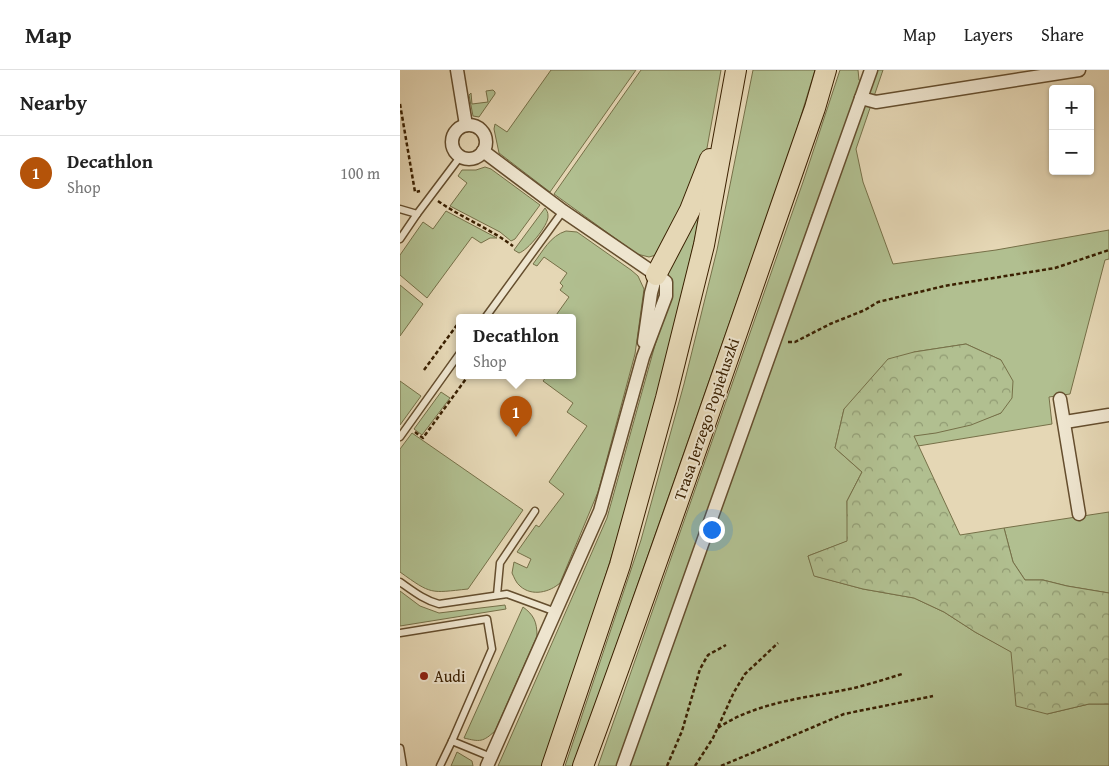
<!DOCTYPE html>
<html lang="en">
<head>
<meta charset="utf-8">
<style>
	:root { --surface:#fff; --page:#f2f2f2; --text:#222; --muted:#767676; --line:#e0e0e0; --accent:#b45309 }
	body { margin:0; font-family:"Gentium Book Plus",serif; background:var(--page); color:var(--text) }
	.controls { position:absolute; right:15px; top:15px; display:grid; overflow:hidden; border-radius:5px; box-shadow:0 1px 4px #0004 }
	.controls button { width:45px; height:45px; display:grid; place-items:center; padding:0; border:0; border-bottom:1px solid var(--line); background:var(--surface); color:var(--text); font:25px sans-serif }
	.you { position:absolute; left:311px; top:459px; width:18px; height:18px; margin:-12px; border:4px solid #fff; border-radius:50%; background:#1a73e8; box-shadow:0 0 0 8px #1a73e833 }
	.badge { display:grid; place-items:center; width:32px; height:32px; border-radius:50%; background:var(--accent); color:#fff; font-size:16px; font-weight:700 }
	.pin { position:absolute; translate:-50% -41px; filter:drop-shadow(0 1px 2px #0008) }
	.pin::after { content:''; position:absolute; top:26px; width:18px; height:15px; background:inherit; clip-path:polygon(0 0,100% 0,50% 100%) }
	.popup { position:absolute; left:56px; top:244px; width:120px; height:65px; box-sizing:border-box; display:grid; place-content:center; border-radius:5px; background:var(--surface); filter:drop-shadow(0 1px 4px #0005); font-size:16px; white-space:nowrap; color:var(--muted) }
	.popup b { font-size:19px; color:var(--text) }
	.popup::after { content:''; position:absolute; left:50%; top:100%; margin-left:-10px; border:10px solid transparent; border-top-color:var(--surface) }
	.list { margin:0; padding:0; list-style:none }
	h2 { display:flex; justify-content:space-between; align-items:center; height:65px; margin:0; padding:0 20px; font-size:21px }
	h2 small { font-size:16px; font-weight:400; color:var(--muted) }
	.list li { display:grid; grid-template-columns:32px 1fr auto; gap:15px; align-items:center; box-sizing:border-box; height:75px; padding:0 20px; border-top:1px solid var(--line) }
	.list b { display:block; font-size:19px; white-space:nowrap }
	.list p { margin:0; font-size:16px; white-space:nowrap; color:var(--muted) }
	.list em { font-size:16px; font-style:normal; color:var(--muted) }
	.map { position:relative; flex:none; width:709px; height:696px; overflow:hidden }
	header { display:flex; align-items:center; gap:30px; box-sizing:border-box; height:70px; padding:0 25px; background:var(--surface); border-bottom:1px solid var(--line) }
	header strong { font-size:24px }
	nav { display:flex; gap:28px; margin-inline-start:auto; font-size:18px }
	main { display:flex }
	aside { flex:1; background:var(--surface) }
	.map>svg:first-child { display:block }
	.grass { fill:#b1bf90; stroke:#767048 }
	.forest { fill:url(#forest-crowns); stroke:#767048 }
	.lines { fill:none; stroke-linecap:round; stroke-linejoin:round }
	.lane-casing { stroke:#654e2e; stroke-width:9 }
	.street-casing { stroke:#654e2e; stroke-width:15 }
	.primary-casing { stroke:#3a2001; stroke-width:22 }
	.path { stroke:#3a2001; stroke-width:2.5; stroke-dasharray:4 2.5; stroke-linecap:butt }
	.lane { stroke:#eee5cf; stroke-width:6 }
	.street { stroke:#eee5cf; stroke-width:12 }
	.primary { stroke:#e5d7b5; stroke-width:20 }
	.poi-dot { fill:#8f2418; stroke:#eee5cf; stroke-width:2 }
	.labels { text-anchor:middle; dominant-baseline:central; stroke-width:4; stroke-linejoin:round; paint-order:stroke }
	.street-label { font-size:16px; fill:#3a2001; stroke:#eee5cf }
	.poi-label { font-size:16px; fill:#3a2001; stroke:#eee5cf; text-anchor:start }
</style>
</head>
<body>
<header>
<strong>Map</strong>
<nav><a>Map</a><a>Layers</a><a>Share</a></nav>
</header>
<main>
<aside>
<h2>Nearby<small></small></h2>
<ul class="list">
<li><span class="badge">1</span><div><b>Decathlon</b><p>Shop</p></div><em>100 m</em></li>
</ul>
</aside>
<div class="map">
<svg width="709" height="696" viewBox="0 0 709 696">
	<defs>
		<pattern id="forest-crowns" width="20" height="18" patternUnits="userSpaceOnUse" patternTransform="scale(1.25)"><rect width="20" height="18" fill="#b1bf90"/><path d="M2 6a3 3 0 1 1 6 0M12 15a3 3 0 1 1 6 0" fill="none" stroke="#919b73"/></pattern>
	</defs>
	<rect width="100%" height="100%" fill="#e5d7b5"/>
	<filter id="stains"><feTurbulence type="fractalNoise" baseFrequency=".004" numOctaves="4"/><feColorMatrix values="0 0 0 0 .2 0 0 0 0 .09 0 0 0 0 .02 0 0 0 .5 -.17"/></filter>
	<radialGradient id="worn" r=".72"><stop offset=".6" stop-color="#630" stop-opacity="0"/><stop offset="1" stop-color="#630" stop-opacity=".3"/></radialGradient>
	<g class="grass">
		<polygon points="151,0 236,0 150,122 99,83 94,59 95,54 107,62"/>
		<polygon points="241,0 321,0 307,78 301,99 256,185 249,187 237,184 154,124"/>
		<polygon points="353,0 415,0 381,111 350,194 174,696 165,696 241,470 284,314 317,180"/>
		<polygon points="440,0 458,0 459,10 463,12 416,142 413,142 409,154 412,155 219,696 198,696 403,112"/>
		<path d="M476 0H483L456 79 463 112 493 194 596 180 709 160V189L705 190 670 324 649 327 652 354 518 376 513 365C545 362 572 354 601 343V290L566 274 514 282 444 339 435 378 462 402 447 431 448 471 408 486 415 506 463 519 514 528 544 542 575 562 612 582 647 644 689 634H709V696H229Z"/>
		<polygon points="93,20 95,22 95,24 79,47 73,46 69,25 71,23 72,34 88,32 86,21"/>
		<polygon points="85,97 91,99 140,135 115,169 111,171 100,162 50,136 67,113 58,106 62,100 76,100"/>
		<path d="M304 126C275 263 240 397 198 530 181 586 161 641 143 696H98L207 448 255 275 271 228 272 210 266 202Z"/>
		<path d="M145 138C147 141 148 142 148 146 149 155 127 181 119 183L114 180Z"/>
		<polygon points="46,141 97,168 90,168 81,173 72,167 27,228 0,205 0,185 23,152 33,159"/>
		<path d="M166 161 177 162 231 200 238 206 244 219 235 284 198 422 160 513C150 522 132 527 120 516 116 513 114 507 112 503L114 492 127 498 131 489 117 482 136 455 139 457 164 424 149 412 187 356 167 342 173 333 143 311 147 306H172V248H154L169 227 160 220 163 216 160 213 167 203 144 187 137 196 133 194C143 181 150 166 166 161Z"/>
		<polygon points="0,215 23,234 0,266"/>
		<polygon points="0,311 21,326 0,355"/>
		<polygon points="41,322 50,328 22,365 14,359"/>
		<path d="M12 363 123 440 68 519C30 523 32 525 0 502V379Z"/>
		<polygon points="709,442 709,523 667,516 643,510 625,510 613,492 604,458"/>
		<polygon points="0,521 20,536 39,543 105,535 106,539 0,556"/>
		<path d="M123 537C134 545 137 552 137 566L95 661C83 672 80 672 64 668Z"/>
		<polygon points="57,682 72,691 73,696 51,696"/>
	</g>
	<polygon class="forest" points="566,274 601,290 613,311 612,328 601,343 571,355 536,363 514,366 560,465 604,458 613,492 625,510 643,510 667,516 709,523 709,634 689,634 647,644 616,636 611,582 575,562 544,542 514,528 463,519 414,506 408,486 447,471 447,431 462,402 435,378 444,339 488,289 514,282"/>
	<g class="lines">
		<g class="lane-casing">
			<g id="lane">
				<polyline points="0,139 17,144 60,87"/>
				<polyline points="0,169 17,144"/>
				<polyline points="85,248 163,141"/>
				<polyline points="0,367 60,283"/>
				<path d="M0 512C13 521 24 530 39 534L107 524 156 542"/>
				<polyline points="97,525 100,493 135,441"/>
				<polyline points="0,563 87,549 92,579 52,671"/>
				<polyline points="0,678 3,696"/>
				<polyline points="40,696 52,671 91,687"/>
			</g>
		</g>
		<g class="street-casing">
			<g id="street">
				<polyline points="57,0 66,55"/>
				<polyline points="461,28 476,32 679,0"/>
				<circle cx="69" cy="72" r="17"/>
				<polyline points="83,81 163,141 261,208 266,212 266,226 243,287 200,441 87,696"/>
				<polyline points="244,272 251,223 256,205"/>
				<polyline points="660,329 679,444"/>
				<polyline points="665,352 709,345"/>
				<polyline points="223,696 471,0"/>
			</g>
		</g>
		<g class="primary-casing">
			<g id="primary">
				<polyline points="256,205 290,140 310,89"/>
				<polyline points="152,696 220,495 266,328 304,175 336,0"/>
				<path d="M183 696C264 478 338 258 415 38L426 0"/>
			</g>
		</g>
		<g class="path">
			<polyline points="0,34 15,122 20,121"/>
			<path d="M38 131C62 148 89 158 113 176"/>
			<polyline points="388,272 395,272 430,254 465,240 478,232 544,216 655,198 709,180"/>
			<polyline points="24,300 57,255 60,258"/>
			<polyline points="15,362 23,368 68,306"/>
			<path d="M318 658C358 631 408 628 454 618 470 614 486 609 502 604"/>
			<polyline points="267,696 282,661 300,599 308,585 326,575"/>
			<polyline points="295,696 313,668 334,622 345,604 378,573"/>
			<polyline points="321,696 444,644 533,626"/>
		</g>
		<use href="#lane" class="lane"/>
		<use href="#street" class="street"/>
		<use href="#primary" class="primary"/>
	</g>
	<circle class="poi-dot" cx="24" cy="606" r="5"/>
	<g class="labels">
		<g class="street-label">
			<text transform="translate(306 349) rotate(-71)">Trasa Jerzego Popiełuszki</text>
		</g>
		<g class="poi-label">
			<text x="34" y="606">Audi</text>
		</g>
	</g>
	<rect width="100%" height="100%" filter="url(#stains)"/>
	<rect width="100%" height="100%" fill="url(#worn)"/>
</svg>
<div class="controls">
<button>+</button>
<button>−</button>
</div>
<div class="you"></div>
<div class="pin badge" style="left:116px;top:367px">1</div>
<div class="popup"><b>Decathlon</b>Shop</div>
</div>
</main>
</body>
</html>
